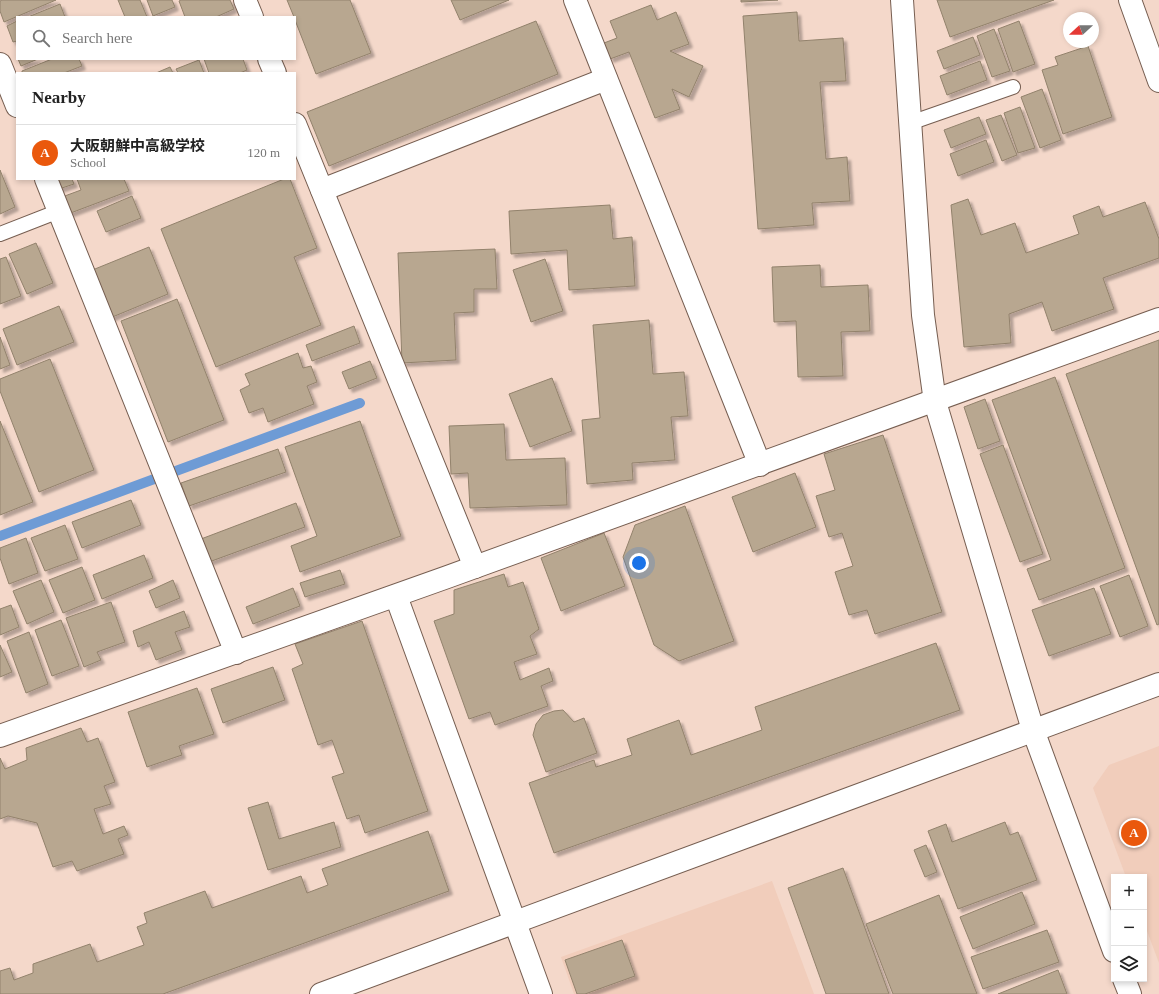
<!DOCTYPE html>
<html lang="en">
<head>
<meta charset="utf-8">
<style>
	:root { --surface:#fff; --page:#f6f6f6; --text:#222; --muted:#767676; --line:#e0e0e0; --accent:#ea580c }
	body { margin:0; font-family:"Times New Roman","Noto Sans JP",serif; background:var(--page); color:var(--text) }
	.controls { position:absolute; right:12px; bottom:12px; display:grid; overflow:hidden; border-radius:0px; box-shadow:0 2px 6px #0003 }
	.controls button { width:36px; height:36px; display:grid; place-items:center; padding:0; border:0; border-bottom:1px solid var(--line); background:var(--surface); color:var(--text); font:20px sans-serif }
	.compass { position:absolute; left:1063px; top:12px; width:36px; height:36px; border-radius:50%; background:var(--surface); box-shadow:0 2px 6px #0003; rotate:249deg }
	.you { position:absolute; left:639px; top:563px; width:14px; height:14px; margin:-10px; border:3px solid #fff; border-radius:50%; background:#1a73e8; box-shadow:0 0 0 6px #1a73e833 }
	.badge { display:grid; place-items:center; width:26px; height:26px; border-radius:50%; background:var(--accent); color:#fff; font-size:13px; font-weight:700 }
	.pin { position:absolute; translate:-50% -50%; border:2px solid #fff; box-shadow:0 1px 4px #0006 }
	.list { margin:0; padding:0; list-style:none }
	h2 { display:flex; justify-content:space-between; align-items:center; height:52px; margin:0; padding:0 16px; font-size:17px }
	h2 small { font-size:13px; font-weight:400; color:var(--muted) }
	.list li { display:grid; grid-template-columns:26px 1fr auto; gap:12px; align-items:center; box-sizing:border-box; height:56px; padding:0 16px; border-top:1px solid var(--line) }
	.list b { display:block; font-size:15px; white-space:nowrap }
	.list p { margin:0; font-size:13px; white-space:nowrap; color:var(--muted) }
	.list em { font-size:13px; font-style:normal; color:var(--muted) }
	.icon { flex:none; width:22px; height:22px; fill:none; stroke:currentColor; stroke-width:2; stroke-linecap:round; stroke-linejoin:round }
	.map { position:relative; flex:none; width:1159px; height:994px; overflow:hidden }
	.search { position:absolute; background:var(--surface); box-shadow:0 2px 6px #0003; left:16px; top:16px; width:280px; height:44px; display:flex; align-items:center; gap:10px; box-sizing:border-box; padding:0 14px; border-radius:0px; color:var(--muted); font-size:15px }
	.panel { position:absolute; background:var(--surface); box-shadow:0 2px 6px #0003; left:16px; top:72px; width:280px; height:108px; border-radius:0px }
	.map>svg:first-child { display:block }
	.built { fill:#f1cdbb }
	.lines { fill:none; stroke-linecap:round; stroke-linejoin:round }
	.stream { stroke:#6e9bd5; stroke-width:10 }
	.building { fill:#b8a790; stroke:#92826c; filter:url(#shadow) }
	.service-casing { stroke:#765e51; stroke-width:16 }
	.minor-casing { stroke:#765e51; stroke-width:24 }
	.tertiary-casing { stroke:#765e51; stroke-width:24 }
	.service { stroke:#fff; stroke-width:14 }
	.minor { stroke:#fff; stroke-width:22 }
	.tertiary { stroke:#fff; stroke-width:22 }
</style>
</head>
<body>
<div class="map">
<svg width="1159" height="994" viewBox="0 0 1159 994">
	<defs>
		<filter id="shadow"><feDropShadow dx="3.5" dy="3.5" stdDeviation="1" flood-color="#0004"/></filter>
	</defs>
	<rect width="100%" height="100%" fill="#f4d8ca"/>
	<g class="built">
		<polygon points="1159,746 1159,963 1144,923 1144,877 1126,877 1093,788 1109,765"/>
		<polygon points="772,881 814,994 574,994 561,957"/>
	</g>
	<g class="lines">
		<polyline class="stream" points="0,536 360,403"/>
	</g>
	<g class="building">
		<polygon points="2,0 56,0 4,22 0,11 0,1"/>
		<polygon points="118,0 140,0 147,17 125,17"/>
		<polygon points="147,0 172,0 175,7 153,16"/>
		<polygon points="181,0 230,0 234,9 216,17 185,17 179,1"/>
		<polygon points="287,0 350,0 371,53 316,74 295,20 295,17 294,17"/>
		<polygon points="451,0 509,0 460,20"/>
		<polygon points="741,0 778,0 741,2"/>
		<polygon points="937,0 1054,0 950,37"/>
		<polygon points="60,4 65,17 28,17"/>
		<polygon points="651,5 657,20 676,12 689,44 670,51 703,66 689,97 672,89 680,109 655,118 629,52 610,59 604,43 617,38 610,21"/>
		<polygon points="797,12 799,41 843,38 846,81 820,82 826,159 847,157 850,201 812,203 814,225 758,229 743,16"/>
		<polygon points="17,21 17,41 13,42 7,26"/>
		<polygon points="536,21 558,74 329,166 307,112"/>
		<polygon points="1019,21 1035,64 1013,72 998,29"/>
		<polygon points="994,29 1010,71 992,77 977,36"/>
		<polygon points="973,37 980,55 944,69 937,51"/>
		<polygon points="1088,46 1112,117 1063,134 1042,70 1058,65 1055,57"/>
		<polygon points="18,59 38,59 21,66"/>
		<polygon points="52,59 79,59 82,66 64,73 22,73 22,71"/>
		<polygon points="204,59 243,59 247,70 240,73 209,73"/>
		<polygon points="199,60 204,73 178,73 176,69"/>
		<polygon points="980,61 987,80 947,95 940,76"/>
		<polygon points="170,67 173,73 156,73"/>
		<polygon points="1042,89 1061,140 1040,148 1021,97"/>
		<polygon points="1020,107 1035,148 1018,153 1004,113"/>
		<polygon points="1001,115 1017,155 1002,161 986,120"/>
		<polygon points="979,117 986,134 951,148 944,130"/>
		<polygon points="986,140 994,162 958,176 950,154"/>
		<polygon points="0,170 15,207 0,214"/>
		<polygon points="52,179 72,179 74,184 56,190"/>
		<polygon points="77,179 124,179 129,191 68,214 62,197 81,190"/>
		<polygon points="284,179 290,179 317,248 294,257 321,325 216,367 161,229"/>
		<polygon points="132,196 141,218 106,232 97,211"/>
		<polygon points="968,199 981,235 1015,223 1026,253 1079,234 1073,216 1099,206 1103,217 1145,202 1159,239 1159,258 1103,278 1114,309 1052,331 1042,302 1009,314 1011,343 964,347 951,205"/>
		<polygon points="610,205 613,239 632,237 635,286 569,290 567,250 511,254 509,211"/>
		<polygon points="36,243 53,283 27,294 9,254"/>
		<polygon points="149,247 168,294 110,318 90,271"/>
		<polygon points="495,249 497,289 474,289 474,312 454,313 456,360 402,363 398,253"/>
		<polygon points="6,257 21,296 0,304 0,259"/>
		<polygon points="545,259 563,311 531,322 513,270"/>
		<polygon points="820,265 821,287 868,285 870,331 841,332 843,376 798,377 796,321 774,322 772,267"/>
		<polygon points="177,299 224,420 168,442 121,321"/>
		<polygon points="59,306 74,342 17,365 3,329"/>
		<polygon points="649,320 653,374 684,372 688,416 671,417 675,460 632,463 633,480 587,484 582,420 600,418 593,325"/>
		<polygon points="354,326 360,343 312,361 306,345"/>
		<polygon points="0,337 10,365 0,369"/>
		<polygon points="1159,340 1159,624 1157,625 1066,374"/>
		<polygon points="298,353 303,368 311,366 317,382 307,386 314,404 268,422 263,408 249,413 240,390 250,385 245,374"/>
		<polygon points="50,359 94,470 39,492 0,391 0,379"/>
		<polygon points="370,361 377,378 349,389 342,372"/>
		<polygon points="1055,377 1125,568 1039,600 1027,569 1051,560 992,400"/>
		<polygon points="552,378 572,431 530,447 509,394"/>
		<polygon points="985,399 1000,441 978,449 964,407"/>
		<polygon points="0,421 33,502 0,515"/>
		<polygon points="360,421 401,536 300,572 291,546 317,536 285,447"/>
		<polygon points="504,424 506,460 565,458 567,505 470,508 468,473 451,474 449,426"/>
		<polygon points="883,435 942,612 875,634 867,610 849,615 835,572 853,566 842,533 829,537 816,496 835,490 824,454"/>
		<polygon points="1003,445 1043,554 1020,562 980,454"/>
		<polygon points="278,449 286,472 189,506 181,483"/>
		<polygon points="795,473 816,527 753,552 732,497"/>
		<polygon points="131,500 141,525 82,548 72,522"/>
		<polygon points="296,503 305,527 209,562 201,539"/>
		<polygon points="685,506 734,641 679,661 654,645 623,557 635,525"/>
		<polygon points="65,525 78,559 45,571 31,538"/>
		<polygon points="604,533 625,586 561,611 541,558"/>
		<polygon points="26,538 38,573 9,584 0,558 0,548"/>
		<polygon points="144,555 153,578 102,599 93,575"/>
		<polygon points="82,567 95,600 63,613 49,580"/>
		<polygon points="340,570 345,584 305,597 300,583"/>
		<polygon points="504,574 508,587 523,582 539,629 530,636 537,654 514,662 520,680 549,668 553,681 541,686 548,706 495,725 490,712 469,719 434,621 454,614 454,590"/>
		<polygon points="1129,575 1148,626 1120,637 1100,586"/>
		<polygon points="41,580 54,612 27,624 13,591"/>
		<polygon points="173,580 180,598 156,608 149,591"/>
		<polygon points="293,588 300,606 253,624 246,607"/>
		<polygon points="1094,588 1111,634 1049,656 1032,610"/>
		<polygon points="111,602 125,642 97,652 101,660 84,667 66,618"/>
		<polygon points="11,605 19,627 0,635 0,609"/>
		<polygon points="184,611 190,627 175,632 182,650 156,660 149,642 138,647 133,631"/>
		<polygon points="61,620 79,666 52,676 35,630"/>
		<polygon points="362,621 428,811 365,833 359,815 347,819 332,777 344,773 332,740 318,745 292,669 303,664 295,644"/>
		<polygon points="29,632 48,684 26,693 7,641"/>
		<polygon points="936,643 960,710 554,853 529,783 594,760 596,767 632,755 627,739 679,720 691,755 762,730 755,707"/>
		<polygon points="0,645 12,672 0,677"/>
		<polygon points="273,667 285,700 223,723 211,689"/>
		<polygon points="197,688 214,734 179,746 182,755 147,767 128,712"/>
		<polygon points="563,710 574,722 584,718 597,753 546,772 533,735 536,724 543,715 554,711"/>
		<polygon points="81,728 87,742 98,738 115,782 104,786 111,804 94,809 103,834 124,826 128,835 118,839 124,854 77,871 72,861 53,867 37,823 8,816 0,819 0,758 5,769 27,760 26,748"/>
		<polygon points="268,802 279,839 334,822 341,847 268,870 248,808"/>
		<polygon points="1005,822 1010,835 1018,832 1037,880 958,909 928,831 946,824 952,842"/>
		<polygon points="428,831 449,891 163,994 0,994 0,971 10,968 14,980 33,973 33,964 90,944 97,962 144,945 137,927 147,923 144,913 205,891 212,908 301,876 307,893 328,885 322,869"/>
		<polygon points="926,845 937,872 925,877 914,850"/>
		<polygon points="843,868 889,994 826,994 788,888"/>
		<polygon points="1022,892 1035,924 973,949 960,917"/>
		<polygon points="939,895 977,994 893,994 866,924"/>
		<polygon points="1047,930 1059,962 983,989 971,957"/>
		<polygon points="622,940 635,976 585,994 577,994 565,960"/>
		<polygon points="1058,970 1067,994 998,994"/>
	</g>
	<g class="lines">
		<g class="service-casing">
			<g id="service">
				<polyline points="910,123 1013,87"/>
				<polyline points="0,234 59,211"/>
			</g>
		</g>
		<g class="minor-casing">
			<g id="minor">
				<polyline points="245,0 252,17"/>
				<polyline points="575,0 760,465"/>
				<polyline points="1130,0 1159,81"/>
				<polyline points="269,59 275,73"/>
				<polyline points="0,64 17,106"/>
				<polyline points="295,124 475,567"/>
				<polyline points="46,179 236,653"/>
				<polyline points="322,190 606,79"/>
				<polyline points="396,596 541,994"/>
				<path d="M0 736C387 599 774 461 1159 319"/>
			</g>
		</g>
		<g class="tertiary-casing">
			<g id="tertiary">
				<polyline points="902,0 923,315 935,402 1033,730 1114,951"/>
				<polyline points="1124,979 1130,994"/>
				<path d="M321 994C601 892 879 786 1159 684"/>
			</g>
		</g>
		<use href="#service" class="service"/>
		<use href="#minor" class="minor"/>
		<use href="#tertiary" class="tertiary"/>
	</g>
</svg>
<div class="controls">
<button>+</button>
<button>−</button>
<button><svg class="icon" aria-label="layers" viewBox="0 0 24 24"><path d="M12 4l9 5-9 5-9-5zM3 14l9 5 9-5"/></svg></button>
</div>
<svg class="compass" viewBox="-18 -18 36 36"><path d="M0-13l5 13h-10z" fill="#e53935"/><path d="M0 13l5-13h-10z" fill="#767676"/></svg>
<div class="you"></div>
<div class="pin badge" style="left:1134px;top:833px">A</div>
<div class="search"><svg class="icon" aria-label="search" viewBox="0 0 24 24"><circle cx="10" cy="10" r="6"/><path d="M15 15l6 6"/></svg>Search here</div>
<section class="panel">
<h2>Nearby<small></small></h2>
<ul class="list">
<li><span class="badge">A</span><div><b>大阪朝鮮中高級学校</b><p>School</p></div><em>120 m</em></li>
</ul>
</section>
</div>
</body>
</html>
